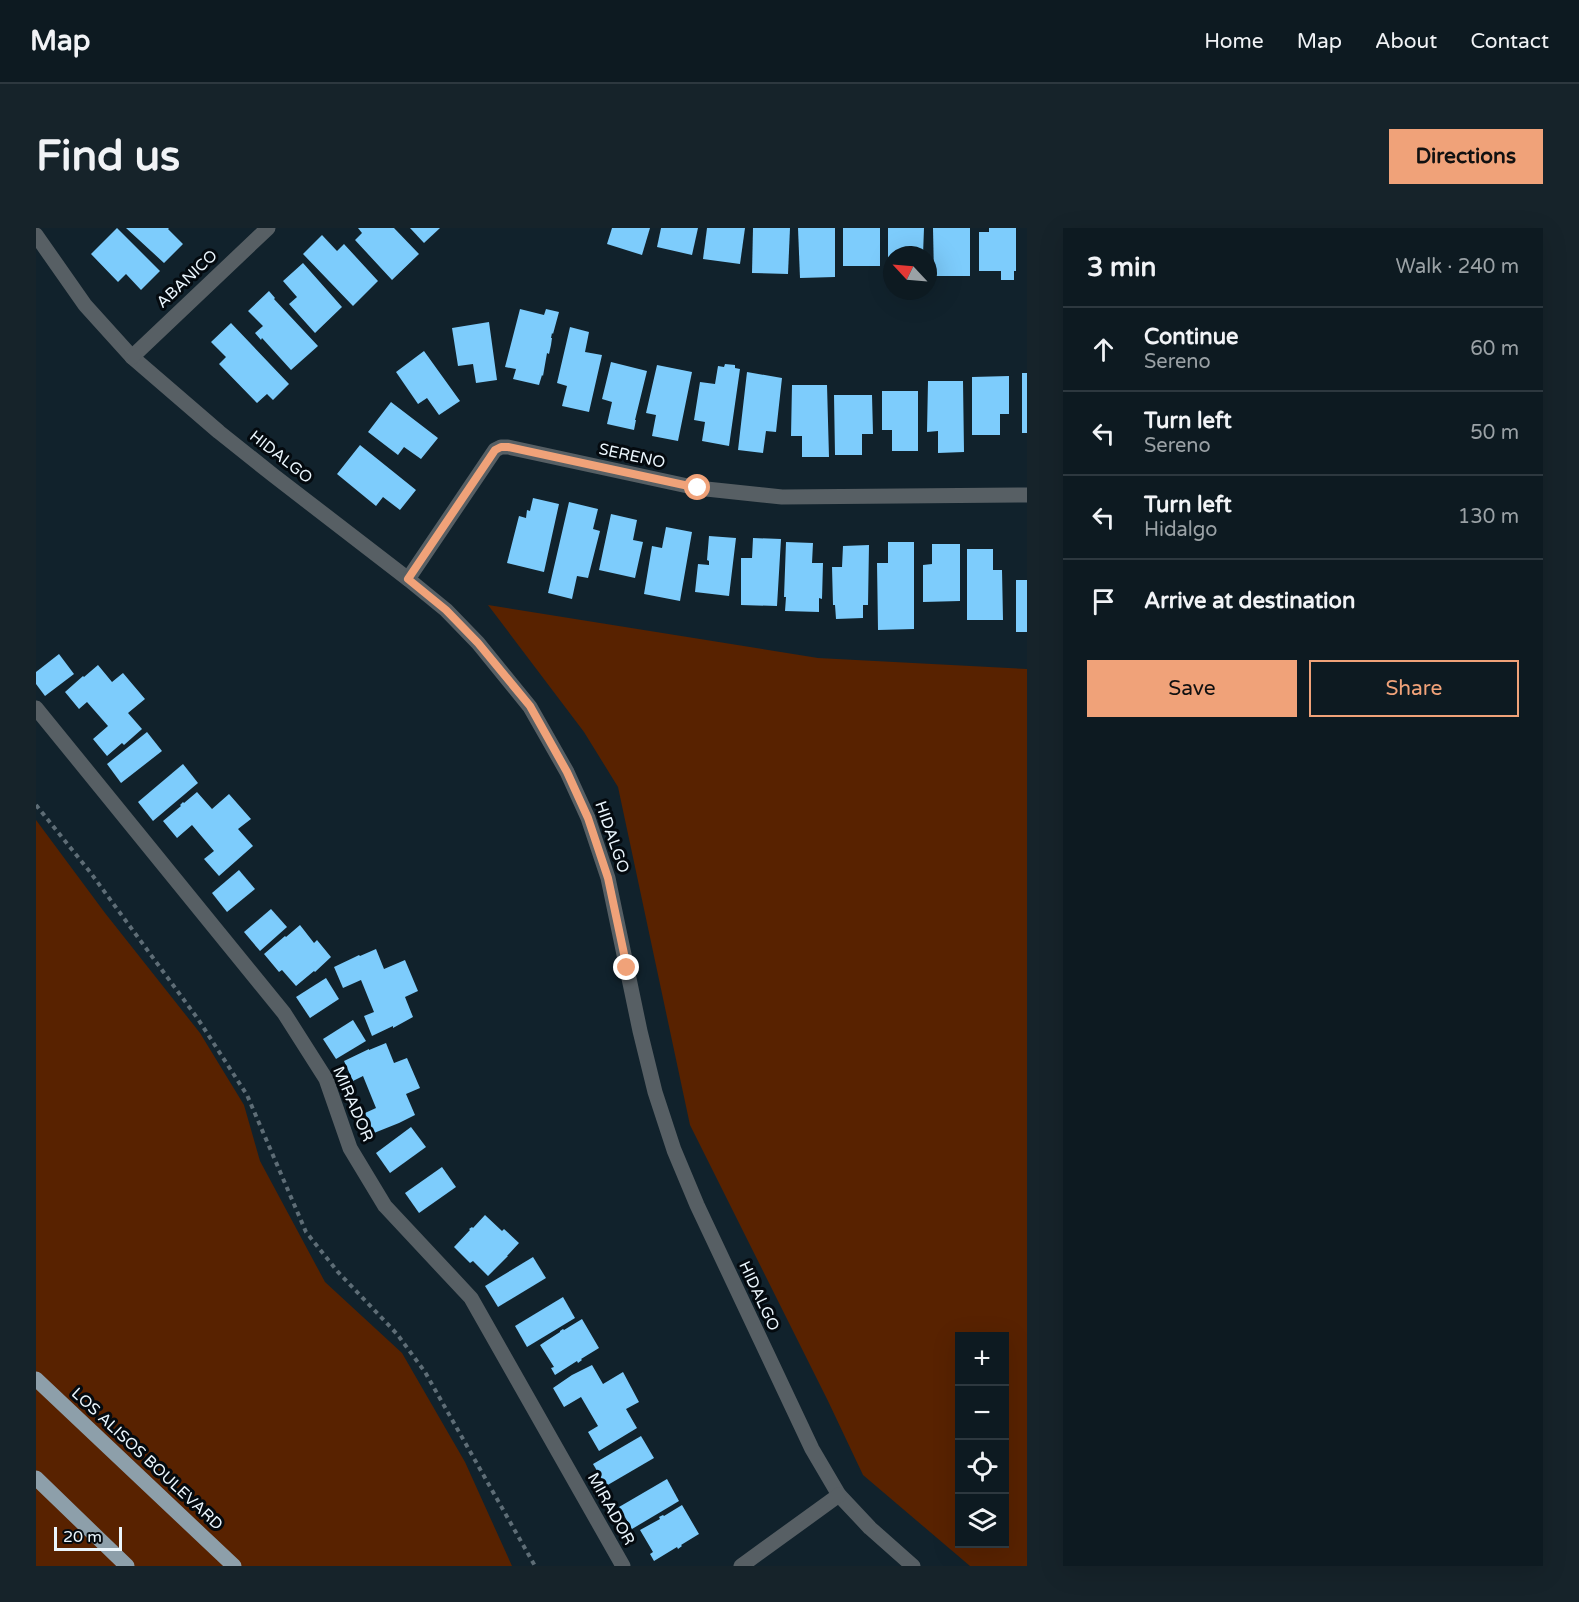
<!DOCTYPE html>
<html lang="en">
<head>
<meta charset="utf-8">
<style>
	:root { --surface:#0d1a21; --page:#16232a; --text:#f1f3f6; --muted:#9aa1a5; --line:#2d383f; --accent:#f0a279 }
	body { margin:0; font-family:"Varela Round",sans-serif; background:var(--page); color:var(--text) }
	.controls { position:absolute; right:18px; bottom:18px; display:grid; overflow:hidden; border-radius:0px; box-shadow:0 6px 24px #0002 }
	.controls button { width:54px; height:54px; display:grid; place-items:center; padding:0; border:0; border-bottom:2px solid var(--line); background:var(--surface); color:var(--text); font:30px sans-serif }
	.compass { position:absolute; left:847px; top:18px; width:54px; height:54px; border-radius:50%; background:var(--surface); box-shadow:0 6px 24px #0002; rotate:296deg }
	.scale { position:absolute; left:18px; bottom:15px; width:68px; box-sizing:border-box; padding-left:6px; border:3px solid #ebf6fd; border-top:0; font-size:16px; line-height:21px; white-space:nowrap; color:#ebf6fd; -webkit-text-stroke:4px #040a0f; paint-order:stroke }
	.stop { position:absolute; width:18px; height:18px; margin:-14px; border:4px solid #f0a279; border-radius:50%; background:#fff }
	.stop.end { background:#f0a279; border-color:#fff; box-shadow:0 2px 6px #0008 }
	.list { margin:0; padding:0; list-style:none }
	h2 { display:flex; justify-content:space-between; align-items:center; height:78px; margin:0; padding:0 24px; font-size:26px }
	h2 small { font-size:20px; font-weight:400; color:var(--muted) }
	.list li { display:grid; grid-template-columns:39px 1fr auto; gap:18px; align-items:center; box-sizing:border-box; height:84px; padding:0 24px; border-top:2px solid var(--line) }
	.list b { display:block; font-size:22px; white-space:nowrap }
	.list p { margin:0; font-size:20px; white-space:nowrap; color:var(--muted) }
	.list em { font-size:20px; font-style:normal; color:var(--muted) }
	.actions { display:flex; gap:12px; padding:18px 24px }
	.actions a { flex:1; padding:14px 0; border:2px solid var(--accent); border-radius:0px; text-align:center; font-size:21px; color:var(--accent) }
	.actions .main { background:var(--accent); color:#111 }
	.icon { flex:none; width:33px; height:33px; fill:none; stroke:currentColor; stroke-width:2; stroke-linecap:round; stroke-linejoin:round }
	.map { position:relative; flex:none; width:991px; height:1338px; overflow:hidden; border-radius:0px }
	header { display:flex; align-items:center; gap:36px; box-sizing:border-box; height:84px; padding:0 30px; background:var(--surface); border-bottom:2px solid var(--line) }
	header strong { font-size:28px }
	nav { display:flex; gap:33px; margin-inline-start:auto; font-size:21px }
	.intro { display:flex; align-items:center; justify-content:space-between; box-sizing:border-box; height:144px; padding:0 36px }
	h1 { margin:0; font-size:42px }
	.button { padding:15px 27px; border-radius:0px; background:var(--accent); color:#111; font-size:21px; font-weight:700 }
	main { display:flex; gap:36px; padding:0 36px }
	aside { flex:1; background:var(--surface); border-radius:0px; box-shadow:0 6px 24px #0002 }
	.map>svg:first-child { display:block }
	.green { fill:#582200; fill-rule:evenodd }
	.building { fill:#7dccfc }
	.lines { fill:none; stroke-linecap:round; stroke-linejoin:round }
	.path { stroke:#5e6d76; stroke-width:4; stroke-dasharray:4.5 4.5; stroke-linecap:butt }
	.minor { stroke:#575f64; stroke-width:15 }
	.major { stroke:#8d9faa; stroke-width:15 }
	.route { stroke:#f0a279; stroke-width:8 }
	.labels { text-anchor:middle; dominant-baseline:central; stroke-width:6; stroke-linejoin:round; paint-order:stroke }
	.street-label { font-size:16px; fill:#ebf6fd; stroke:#040a0f }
</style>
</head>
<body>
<header>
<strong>Map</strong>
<nav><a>Home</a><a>Map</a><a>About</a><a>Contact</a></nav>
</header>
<div class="intro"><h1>Find us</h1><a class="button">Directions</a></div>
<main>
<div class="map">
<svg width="991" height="1338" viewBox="0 0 991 1338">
	<rect width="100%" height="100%" fill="#11222c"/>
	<g class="green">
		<path d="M452 377 782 430 991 441V1338H934L827 1247 792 1173 654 897 582 559 548 504ZM924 1108H969V1316H924Z"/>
		<polygon points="0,592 69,685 164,805 208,877 224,933 289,1054 366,1125 429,1234 476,1338 0,1338"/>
	</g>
	<g class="building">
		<polygon points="81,0 124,43 105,62 90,46 82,54 55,26"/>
		<polygon points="90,0 133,0 132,1 147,16 128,35"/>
		<polygon points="322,0 358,0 383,26 356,52 319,12 326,5"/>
		<polygon points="374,0 404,0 388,15"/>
		<polygon points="576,0 614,0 606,27 571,16"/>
		<polygon points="625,0 662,0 656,27 621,19"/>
		<polygon points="671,0 709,0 704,36 667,31"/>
		<polygon points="717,0 754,0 752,46 716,45"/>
		<polygon points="762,0 799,0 799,49 764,50"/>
		<rect x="807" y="0" width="37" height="38"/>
		<polygon points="852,0 888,0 887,27 856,27 856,45 852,45"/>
		<polygon points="897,0 934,0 934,48 898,48"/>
		<polygon points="953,0 980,0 980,43 978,43 978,52 965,52 965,43 943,43 943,4 953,4"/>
		<polygon points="286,7 301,23 308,16 342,53 317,78 267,26"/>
		<polygon points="267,35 306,79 279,105 253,76 261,69 247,53"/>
		<polygon points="233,63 239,70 238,71 282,118 255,142 226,110 225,112 219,105 227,98 212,83"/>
		<polygon points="484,81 508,87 510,81 523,84 517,106 516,105 515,110 516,110 515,117 513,126 511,125 507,148 506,147 503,157 477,151 480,141 469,139"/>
		<polygon points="453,94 461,152 440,155 437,136 422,138 416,100"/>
		<polygon points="195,95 253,156 237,172 231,166 221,175 183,136 190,129 175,114"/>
		<polygon points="534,99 553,104 549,124 566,127 553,184 526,178 531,158 521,155"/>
		<polygon points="388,123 424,173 403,187 391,170 382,176 360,144"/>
		<polygon points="575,134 611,143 599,192 600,192 598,202 571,196 576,174 566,171"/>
		<polygon points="689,136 699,137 699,140 704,141 693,218 666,213 669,194 658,192 664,154 679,156 682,138 688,139"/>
		<polygon points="621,137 656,144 642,213 616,208 620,187 610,185"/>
		<polygon points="711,144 746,150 740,204 730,203 727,225 702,222"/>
		<rect x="986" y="145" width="5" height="60"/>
		<polygon points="973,148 973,186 964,186 964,207 936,207 936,149"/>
		<polygon points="892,153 927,153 928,224 902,225 902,203 891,204"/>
		<polygon points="756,157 791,157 793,229 766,229 766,208 755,208"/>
		<polygon points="846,163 882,163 882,223 856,223 856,202 846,202"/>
		<polygon points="798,167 836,167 837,206 826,206 826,227 799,227"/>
		<polygon points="355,174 402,210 385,231 368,219 362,227 332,204"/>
		<polygon points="324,217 380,262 364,282 347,269 340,278 301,246"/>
		<polygon points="497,270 523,276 508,344 471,335 483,288 490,290 491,282 494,283"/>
		<polygon points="533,274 562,281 557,301 564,303 552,350 541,348 536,371 512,365"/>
		<polygon points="575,286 601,292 597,312 607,314 599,350 563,342"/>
		<polygon points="630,299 656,304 644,373 608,366 616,318 626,320"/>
		<polygon points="673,308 700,310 693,368 659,364 662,336 673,337 673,333 671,332"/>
		<polygon points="717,310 745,311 741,378 705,377 705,330 716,330"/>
		<polygon points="750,314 777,315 776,335 787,335 786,371 783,370 783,384 749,383 750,369 748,369"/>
		<polygon points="852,314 878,314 878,401 842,402 841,335 852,335"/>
		<polygon points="896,316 924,316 924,373 887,374 887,337 896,336"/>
		<polygon points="833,317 832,377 827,377 827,390 800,391 799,377 797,377 796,339 806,339 807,318"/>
		<polygon points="931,321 957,321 957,342 966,342 967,392 931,392"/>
		<rect x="980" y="352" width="11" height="52"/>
		<polygon points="23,426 38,446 9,468 0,456 0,444"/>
		<polygon points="62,437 76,454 87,445 109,471 92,485 106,501 88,517 86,515 71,528 57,511 72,498 51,474 43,481 29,464 47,448 48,449"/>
		<polygon points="111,504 126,523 85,555 71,536"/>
		<polygon points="147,536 162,555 117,593 102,574"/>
		<polygon points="161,564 176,581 193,566 215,591 202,601 217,618 183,648 168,631 178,623 156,597 141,610 127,593 145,578 144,577 147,574 148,575"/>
		<polygon points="203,642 219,661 191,684 176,665"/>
		<polygon points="235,681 251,699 224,723 208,704"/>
		<polygon points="264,697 278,715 281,712 295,729 279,744 278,743 260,758 246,742 243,744 228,726 249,708 250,709"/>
		<polygon points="340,721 348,741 369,732 382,763 369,769 377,789 357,800 357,798 336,808 328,788 338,784 325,752 307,760 298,739 319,729 323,727 324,728"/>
		<polygon points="290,750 303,771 274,790 260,769"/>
		<polygon points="317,792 330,813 300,831 287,811"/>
		<polygon points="350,815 358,835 371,830 384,860 370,866 379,887 363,895 338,905 329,885 340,880 327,848 317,853 308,833 333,821 333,822"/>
		<polygon points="375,899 390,919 354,945 340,925"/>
		<polygon points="406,939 420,959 383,985 369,965"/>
		<polygon points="449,987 466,1003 468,1001 483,1015 471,1028 472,1028 452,1048 437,1033 434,1035 418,1019 434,1002 433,1001 436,999 437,1000"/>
		<polygon points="497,1029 510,1050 462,1079 449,1058"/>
		<polygon points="527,1069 539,1090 491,1119 479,1098"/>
		<polygon points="546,1091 563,1120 545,1131 546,1132 542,1135 541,1133 519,1147 515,1140 518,1139 504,1117 524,1104 524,1103 527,1101 528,1102"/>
		<polygon points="556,1137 567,1156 587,1144 603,1174 590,1181 601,1200 563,1223 552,1204 562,1198 545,1169 528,1179 517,1160 536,1147"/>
		<polygon points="605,1208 618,1230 570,1258 557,1236"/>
		<polygon points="631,1251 643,1273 596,1301 583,1279"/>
		<polygon points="646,1277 663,1306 645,1317 646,1318 642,1321 641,1319 618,1333 614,1326 617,1324 604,1302 624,1291 623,1289 627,1287 628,1288"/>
	</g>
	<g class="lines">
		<polyline class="path" points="0,577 54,644 162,791 211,867 270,1004 302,1044 361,1106 389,1144 499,1338"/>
		<g class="minor">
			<polyline points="0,7 49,77 96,129 183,204 237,247 372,351 410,382 442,415 494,479 531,544 552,590 572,650 604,803 619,864 638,922 661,977 776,1221 803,1267 834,1300 877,1338"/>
			<polyline points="96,129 232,0"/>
			<polyline points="372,351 459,222 465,219 472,219 661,260 746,269 991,267"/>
			<polyline points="0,480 248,785 290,851 314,920 349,978 435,1070 587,1338"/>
			<polyline points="705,1338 803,1267"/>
		</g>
		<g class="major">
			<polyline points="0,1151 198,1338"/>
			<polyline points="0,1250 91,1338"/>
		</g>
	</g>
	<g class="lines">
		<polyline class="route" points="591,740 572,650 552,590 531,544 494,478 442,415 410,382 372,351 459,222 465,219 472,219 662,260"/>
	</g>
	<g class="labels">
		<g class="street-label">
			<text transform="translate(151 51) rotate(-43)">ABANICO</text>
			<text transform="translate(596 228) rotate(12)">SERENO</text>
			<text transform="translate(245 229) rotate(38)">HIDALGO</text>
			<text transform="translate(576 609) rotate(71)">HIDALGO</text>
			<text transform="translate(317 876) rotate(67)">MIRADOR</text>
			<text transform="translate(723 1068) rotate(65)">HIDALGO</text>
			<text transform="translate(111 1231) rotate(43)">LOS ALISOS BOULEVARD</text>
			<text transform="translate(575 1281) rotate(61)">MIRADOR</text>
		</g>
	</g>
</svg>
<div class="controls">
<button>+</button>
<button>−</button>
<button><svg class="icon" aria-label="locate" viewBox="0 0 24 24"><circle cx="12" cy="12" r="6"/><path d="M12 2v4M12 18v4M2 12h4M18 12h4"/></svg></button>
<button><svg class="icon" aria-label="layers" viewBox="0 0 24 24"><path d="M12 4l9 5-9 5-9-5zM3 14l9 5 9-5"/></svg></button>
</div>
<svg class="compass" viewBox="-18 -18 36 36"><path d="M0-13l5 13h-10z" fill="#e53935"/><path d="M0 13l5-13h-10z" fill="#9aa1a5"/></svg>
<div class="scale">20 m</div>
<div class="stop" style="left:662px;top:260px"></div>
<div class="stop end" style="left:591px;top:740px"></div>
</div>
<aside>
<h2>3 min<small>Walk · 240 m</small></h2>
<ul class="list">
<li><svg class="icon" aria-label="ahead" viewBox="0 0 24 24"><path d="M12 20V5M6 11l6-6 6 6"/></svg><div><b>Continue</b><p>Sereno</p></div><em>60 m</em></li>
<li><svg class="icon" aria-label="left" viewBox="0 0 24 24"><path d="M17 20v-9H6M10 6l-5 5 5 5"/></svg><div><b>Turn left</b><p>Sereno</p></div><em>50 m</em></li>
<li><svg class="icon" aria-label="left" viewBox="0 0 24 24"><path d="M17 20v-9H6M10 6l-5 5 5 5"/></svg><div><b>Turn left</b><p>Hidalgo</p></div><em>130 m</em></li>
<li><svg class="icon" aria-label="arrive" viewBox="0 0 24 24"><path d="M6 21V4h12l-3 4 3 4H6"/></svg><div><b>Arrive at destination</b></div></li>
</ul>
<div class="actions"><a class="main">Save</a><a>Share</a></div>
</aside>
</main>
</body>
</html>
